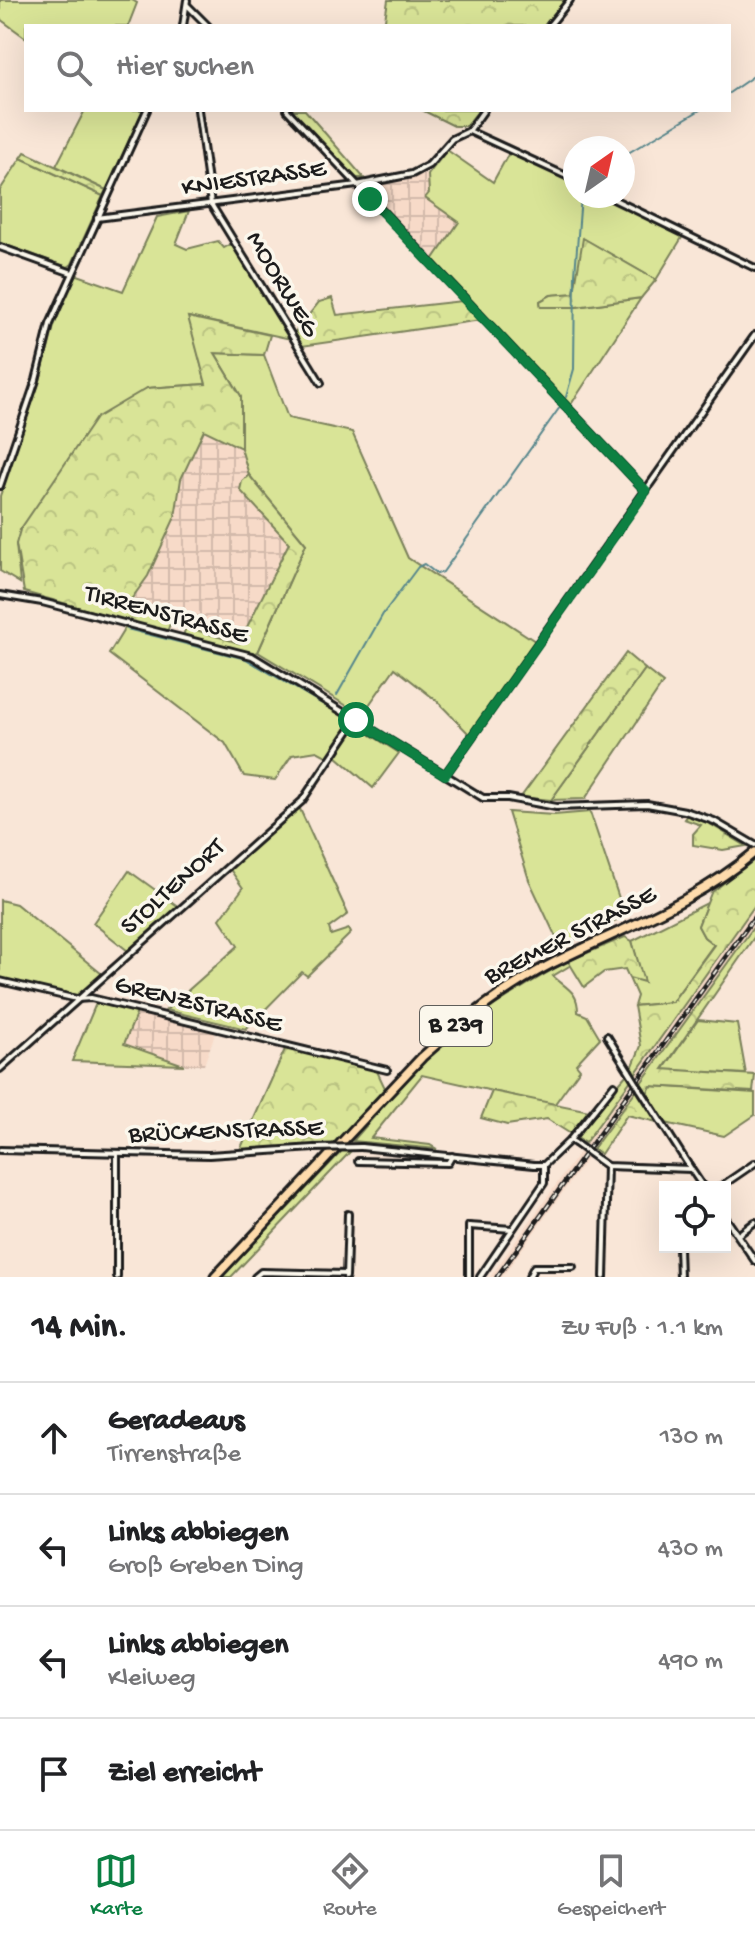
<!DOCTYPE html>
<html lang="de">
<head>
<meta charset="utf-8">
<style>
	:root { --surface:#fff; --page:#f2f2f2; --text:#202124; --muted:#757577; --line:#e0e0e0; --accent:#0b8043 }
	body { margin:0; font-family:"Gochi Hand",sans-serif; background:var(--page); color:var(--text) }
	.controls { position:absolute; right:24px; bottom:24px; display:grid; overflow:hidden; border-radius:0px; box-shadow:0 8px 32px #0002 }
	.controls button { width:72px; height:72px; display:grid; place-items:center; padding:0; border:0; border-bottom:2px solid var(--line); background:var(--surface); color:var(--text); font:40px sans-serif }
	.compass { position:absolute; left:563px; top:136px; width:72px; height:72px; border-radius:50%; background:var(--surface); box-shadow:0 8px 32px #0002; rotate:34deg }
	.stop { position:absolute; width:24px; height:24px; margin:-18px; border:6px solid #0b8043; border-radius:50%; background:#fff }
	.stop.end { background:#0b8043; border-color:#fff; box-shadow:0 2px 8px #0008 }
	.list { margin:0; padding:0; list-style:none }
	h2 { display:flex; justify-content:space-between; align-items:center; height:104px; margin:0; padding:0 32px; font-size:34px }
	h2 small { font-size:26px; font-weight:400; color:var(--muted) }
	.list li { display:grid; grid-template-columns:52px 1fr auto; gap:24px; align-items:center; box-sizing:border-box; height:112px; padding:0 32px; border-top:2px solid var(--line) }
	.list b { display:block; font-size:30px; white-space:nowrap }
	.list p { margin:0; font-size:26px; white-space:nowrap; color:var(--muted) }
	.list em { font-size:26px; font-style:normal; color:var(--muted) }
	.icon { flex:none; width:44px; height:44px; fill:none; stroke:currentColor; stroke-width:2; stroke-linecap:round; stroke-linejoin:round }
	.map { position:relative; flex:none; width:755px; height:1277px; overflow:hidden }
	.search { position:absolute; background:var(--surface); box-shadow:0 8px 32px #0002; left:24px; right:24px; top:24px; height:88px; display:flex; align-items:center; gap:20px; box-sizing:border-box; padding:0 28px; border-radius:0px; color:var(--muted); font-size:30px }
	.sheet { height:552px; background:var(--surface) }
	nav { display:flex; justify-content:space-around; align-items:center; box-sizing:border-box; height:112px; border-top:2px solid var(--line); background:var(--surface); font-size:22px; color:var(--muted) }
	nav a { display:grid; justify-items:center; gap:4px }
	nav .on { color:var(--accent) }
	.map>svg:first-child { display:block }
	.built { fill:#f7dac8 }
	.industrial { fill:url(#industrial-grid) }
	.green { fill:#d9e497; stroke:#7a805a; stroke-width:2 }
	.forest { fill:url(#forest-crowns); stroke:#7a805a; stroke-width:2 }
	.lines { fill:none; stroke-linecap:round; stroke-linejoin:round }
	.stream { stroke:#56868c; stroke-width:2 }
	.street-casing { stroke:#1c1c1c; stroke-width:10 }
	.primary-casing { stroke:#1c1c1c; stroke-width:13 }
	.street { stroke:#fbf7ec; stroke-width:4 }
	.primary { stroke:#fedbac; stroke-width:7 }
	.rail-casing { stroke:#1c1c1c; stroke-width:5 }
	.rail { stroke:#fbf7ec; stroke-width:2; stroke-dasharray:6; stroke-linecap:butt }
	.street-bridge-casing { stroke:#1c1c1c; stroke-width:10; stroke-linecap:butt }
	.street-bridge { stroke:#fbf7ec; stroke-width:4 }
	.route { stroke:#0b8043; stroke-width:10 }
	.labels { text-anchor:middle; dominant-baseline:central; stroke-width:7; stroke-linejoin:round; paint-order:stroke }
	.shield { fill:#fbf7ec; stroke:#5f5e5a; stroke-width:2 }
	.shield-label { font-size:24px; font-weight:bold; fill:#1c1c1c }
	.street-label { font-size:26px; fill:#1c1c1c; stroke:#fbf7ec }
</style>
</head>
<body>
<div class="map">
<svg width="755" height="1277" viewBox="0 0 755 1277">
	<defs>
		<pattern id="industrial-grid" width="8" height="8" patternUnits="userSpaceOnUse" patternTransform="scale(2)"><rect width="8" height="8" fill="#f7dac8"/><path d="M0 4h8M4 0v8" fill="none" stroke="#d3baab"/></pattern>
		<pattern id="forest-crowns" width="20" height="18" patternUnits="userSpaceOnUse" patternTransform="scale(2)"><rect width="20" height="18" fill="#d9e497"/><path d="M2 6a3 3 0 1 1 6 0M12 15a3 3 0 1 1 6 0" fill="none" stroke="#bac382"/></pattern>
	</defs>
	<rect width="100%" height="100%" fill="#f9e6d7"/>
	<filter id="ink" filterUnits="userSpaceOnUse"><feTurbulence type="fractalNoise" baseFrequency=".0125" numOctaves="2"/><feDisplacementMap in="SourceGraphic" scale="16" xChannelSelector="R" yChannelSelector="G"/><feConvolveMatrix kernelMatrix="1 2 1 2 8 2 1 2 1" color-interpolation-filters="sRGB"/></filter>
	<g filter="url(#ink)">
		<g class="built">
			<polygon points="755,905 755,925 641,1083 635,1074"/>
			<polygon points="631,1080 637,1089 502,1277 490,1277"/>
		</g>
		<g class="industrial">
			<polygon points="423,174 428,175 429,193 426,198 459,222 433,260 367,190 368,185"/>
			<polygon points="205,430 241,448 249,475 242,481 240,490 289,543 239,643 125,609 148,576 175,517 181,479"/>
			<polygon points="138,1010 216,1031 204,1065 184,1065 123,1044"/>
		</g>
		<g class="green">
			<polygon points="0,0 132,0 137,3 128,26 26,26 26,38 0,19"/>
			<polygon points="85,110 143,110 106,190 56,166"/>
			<polygon points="291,110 305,110 364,178 356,178"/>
			<polygon points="447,150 493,182 510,151 575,183 575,196 601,196 683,236 656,280 584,239 574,294 551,295 540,301 541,307 576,307 641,298 570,406 433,260 459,222 425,198 429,193 428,175"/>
			<polygon points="21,158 103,196 72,264 68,267 0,243 0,190"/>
			<polygon points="189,211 176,244 187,249 218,241 224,248 233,243 291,339 189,317 206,384 147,388 16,544 20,583 0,571 0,496 40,380 54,326 75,274 123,291 157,217"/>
			<polygon points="215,353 264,355 288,418 352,432 408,558 535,641 470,735 437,701 395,668 362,715 258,652 306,544 249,475 241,448 241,396"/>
			<polygon points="125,628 250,658 353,720 328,757 317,751 292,755 275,780 244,776 225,743 109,654"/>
			<polygon points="645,669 663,683 585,799 551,800"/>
			<polygon points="357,726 399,753 373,788 336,756"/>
			<polygon points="299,807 348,914 329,928 331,935 349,929 351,933 307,976 302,972 246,1029 166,1010 238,946 220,919 243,888 229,868"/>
			<polygon points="508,812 554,815 590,812 625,916 560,946 529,880"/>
			<polygon points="129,871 179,907 128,951 93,923"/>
			<polygon points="0,900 16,904 102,974 76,997 0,979"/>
			<polygon points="707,903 698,926 704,937 714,944 672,1002 634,1006 637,996 629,978 643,981 632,941"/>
			<path d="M568 961 571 965 553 976C567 989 578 991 578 1012L587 1016 600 1038 576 1064 580 1069 554 1105 422 1075 371 1138 430 1145 437 1149 353 1141C377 1114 401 1084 427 1059 469 1019 518 989 568 961Z"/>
			<polygon points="97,1001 138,1010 124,1044 184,1065 72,1061"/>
			<polygon points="698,1020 737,1024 746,1074 663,1070"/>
			<polygon points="651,1086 755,1093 755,1115 724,1136 665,1123 647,1093"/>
			<polygon points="342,1151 350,1152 231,1277 222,1277"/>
		</g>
		<g class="forest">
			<polygon points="388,0 565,0 545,26 384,26"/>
			<polygon points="422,110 479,110 466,126 454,126"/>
			<polygon points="25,152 106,190 103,196 21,158"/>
			<polygon points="583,238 656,280 641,298 576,307 541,307 540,301 551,295 574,293"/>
			<polygon points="332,298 337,315 462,301 481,320 302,346 294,333 319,302"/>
			<polygon points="188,317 270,335 264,355 215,353 241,396 241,448 204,430 181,479 175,517 148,576 125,608 171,621 167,632 24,592 16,544 20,530 96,418 147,388 206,384"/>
			<polygon points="249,475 306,544 258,652 253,654 183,636 186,627 239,643 289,543 240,490 242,481"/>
			<polygon points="626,653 645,669 551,800 521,797"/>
			<polygon points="687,815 710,824 746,846 723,850 693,845 693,834 701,825 684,819"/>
			<polygon points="755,858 755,905 635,1074 632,1068 641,1046 634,1006 672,1002 714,945 704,937 698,926 711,893"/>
			<polygon points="755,925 755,936 663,1069 755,1075 753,1092 651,1086 647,1093 641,1083"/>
			<polygon points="625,937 632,941 644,982 629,978 625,969 604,972 584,987 568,961"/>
			<polygon points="286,1047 376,1069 385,1088 335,1144 240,1150"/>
			<polygon points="627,1074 631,1080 585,1143 547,1119 507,1125 481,1118 492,1091 594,1112"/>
			<polygon points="637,1089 657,1122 627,1115 601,1154 593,1149"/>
		</g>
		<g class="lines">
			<g class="stream">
				<polyline points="729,93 755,75"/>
				<polyline points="623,156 700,110"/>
				<polyline points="566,397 574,369 575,274 581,196"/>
				<polyline points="127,629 246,659 329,708"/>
				<polyline points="337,695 383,614 418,567 424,564 437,574 443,572 560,407"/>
			</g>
			<g class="street-casing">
				<g id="street">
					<polyline points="187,5 208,26"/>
					<polyline points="183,26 187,0"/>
					<polyline points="549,26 570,0"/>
					<polyline points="198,110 211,204 321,383"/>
					<polyline points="287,110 646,491"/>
					<polyline points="469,131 575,180"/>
					<polyline points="607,196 755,268"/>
					<polyline points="97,218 357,185 412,174 429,165 452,139 469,131 484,110"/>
					<polyline points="0,247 72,273"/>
					<polyline points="0,486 36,380 50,324 147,110"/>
					<polyline points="0,595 42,602 252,656 483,798 508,798 556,807 647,804 685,811 714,821 755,845"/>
					<polyline points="445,775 755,335"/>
					<polyline points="0,981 77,999 91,998 387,1070"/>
					<polyline points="607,1036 629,1071"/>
					<polyline points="0,1069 302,801 356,720"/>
					<polyline points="640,1089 691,1169"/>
					<polyline points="570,1140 614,1085"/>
					<polyline points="361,1147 534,1165 544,1165 570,1140 575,1143"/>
					<polyline points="0,1150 209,1155 314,1148"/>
					<polyline points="597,1159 607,1166 691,1169 703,1187"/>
					<polyline points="358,1161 448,1163 452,1156"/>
					<polyline points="720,1187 755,1163"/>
					<polyline points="725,1217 755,1261"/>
					<polyline points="738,1235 755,1222"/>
					<polyline points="679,1247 680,1277"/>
					<polyline points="117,1277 117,1155"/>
					<polyline points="255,1277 261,1272 346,1274"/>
					<polyline points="346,1277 348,1214"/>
					<polyline points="469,1277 469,1226 512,1229"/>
					<polyline points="480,1277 544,1183 544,1165"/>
					<polyline points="529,1277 534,1267 573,1267"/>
					<polyline points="604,1277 607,1166"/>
				</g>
			</g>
			<g class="primary-casing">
				<path id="primary" d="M215 1277 422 1057C462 1021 504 988 551 964 622 928 693 904 755 852"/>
			</g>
			<use href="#street" class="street"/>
			<use href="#primary" class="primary"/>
			<g class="rail-casing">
				<polyline id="rail" points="497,1277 755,916"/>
			</g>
			<use href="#rail" class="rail"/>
			<g class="street-bridge-casing">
				<g id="street-bridge">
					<polyline points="629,1071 640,1089"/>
					<polyline points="575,1143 597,1159"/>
					<polyline points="314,1148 361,1147"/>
				</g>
			</g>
			<use href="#street-bridge" class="street-bridge"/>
		</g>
	</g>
	<g class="lines" filter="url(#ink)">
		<polyline class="route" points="356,720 445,775 646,491 370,199"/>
	</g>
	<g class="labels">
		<rect class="shield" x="420" y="1006" width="72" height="40" rx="6"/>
		<g class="shield-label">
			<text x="456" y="1026">B 239</text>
		</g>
		<g class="street-label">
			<text transform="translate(254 180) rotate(-8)">KNIESTRASSE</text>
			<text transform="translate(281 285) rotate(59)">MOORWEG</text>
			<text transform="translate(166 616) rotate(15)">TIRRENSTRASSE</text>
			<text transform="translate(174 888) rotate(-42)">STOLTENORT</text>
			<text transform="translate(571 937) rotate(-27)">BREMER STRASSE</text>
			<text transform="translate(198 1006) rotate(14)">GRENZSTRASSE</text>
			<text transform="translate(226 1133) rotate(-2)">BRÜCKENSTRASSE</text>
		</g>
	</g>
</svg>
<div class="controls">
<button><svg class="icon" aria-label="locate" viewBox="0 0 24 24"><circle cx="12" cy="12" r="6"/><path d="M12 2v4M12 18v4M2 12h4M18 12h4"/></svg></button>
</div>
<svg class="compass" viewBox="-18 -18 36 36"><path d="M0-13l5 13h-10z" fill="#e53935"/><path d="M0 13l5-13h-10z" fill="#757577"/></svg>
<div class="stop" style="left:356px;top:720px"></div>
<div class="stop end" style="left:370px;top:199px"></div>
<div class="search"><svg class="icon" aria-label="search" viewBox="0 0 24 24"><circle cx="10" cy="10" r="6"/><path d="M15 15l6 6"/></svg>Hier suchen</div>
</div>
<section class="sheet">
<h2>14 Min.<small>Zu Fuß · 1.1 km</small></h2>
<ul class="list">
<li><svg class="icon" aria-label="ahead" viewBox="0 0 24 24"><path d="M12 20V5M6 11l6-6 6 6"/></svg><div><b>Geradeaus</b><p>Tirrenstraße</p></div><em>130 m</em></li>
<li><svg class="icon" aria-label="left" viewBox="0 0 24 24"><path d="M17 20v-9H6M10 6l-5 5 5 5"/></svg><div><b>Links abbiegen</b><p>Groß Greben Ding</p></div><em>430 m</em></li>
<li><svg class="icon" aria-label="left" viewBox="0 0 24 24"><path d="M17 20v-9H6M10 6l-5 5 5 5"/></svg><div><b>Links abbiegen</b><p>Kleiweg</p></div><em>490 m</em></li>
<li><svg class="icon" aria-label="arrive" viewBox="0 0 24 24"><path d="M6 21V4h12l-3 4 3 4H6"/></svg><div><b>Ziel erreicht</b></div></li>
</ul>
</section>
<nav>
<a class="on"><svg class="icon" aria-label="map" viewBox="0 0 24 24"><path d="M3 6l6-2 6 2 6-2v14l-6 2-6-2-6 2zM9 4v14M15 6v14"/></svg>Karte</a>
<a><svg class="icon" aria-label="directions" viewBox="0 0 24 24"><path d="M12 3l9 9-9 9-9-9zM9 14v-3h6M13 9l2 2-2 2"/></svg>Route</a>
<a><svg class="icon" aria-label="saved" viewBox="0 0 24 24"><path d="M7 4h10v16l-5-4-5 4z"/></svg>Gespeichert</a>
</nav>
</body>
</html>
